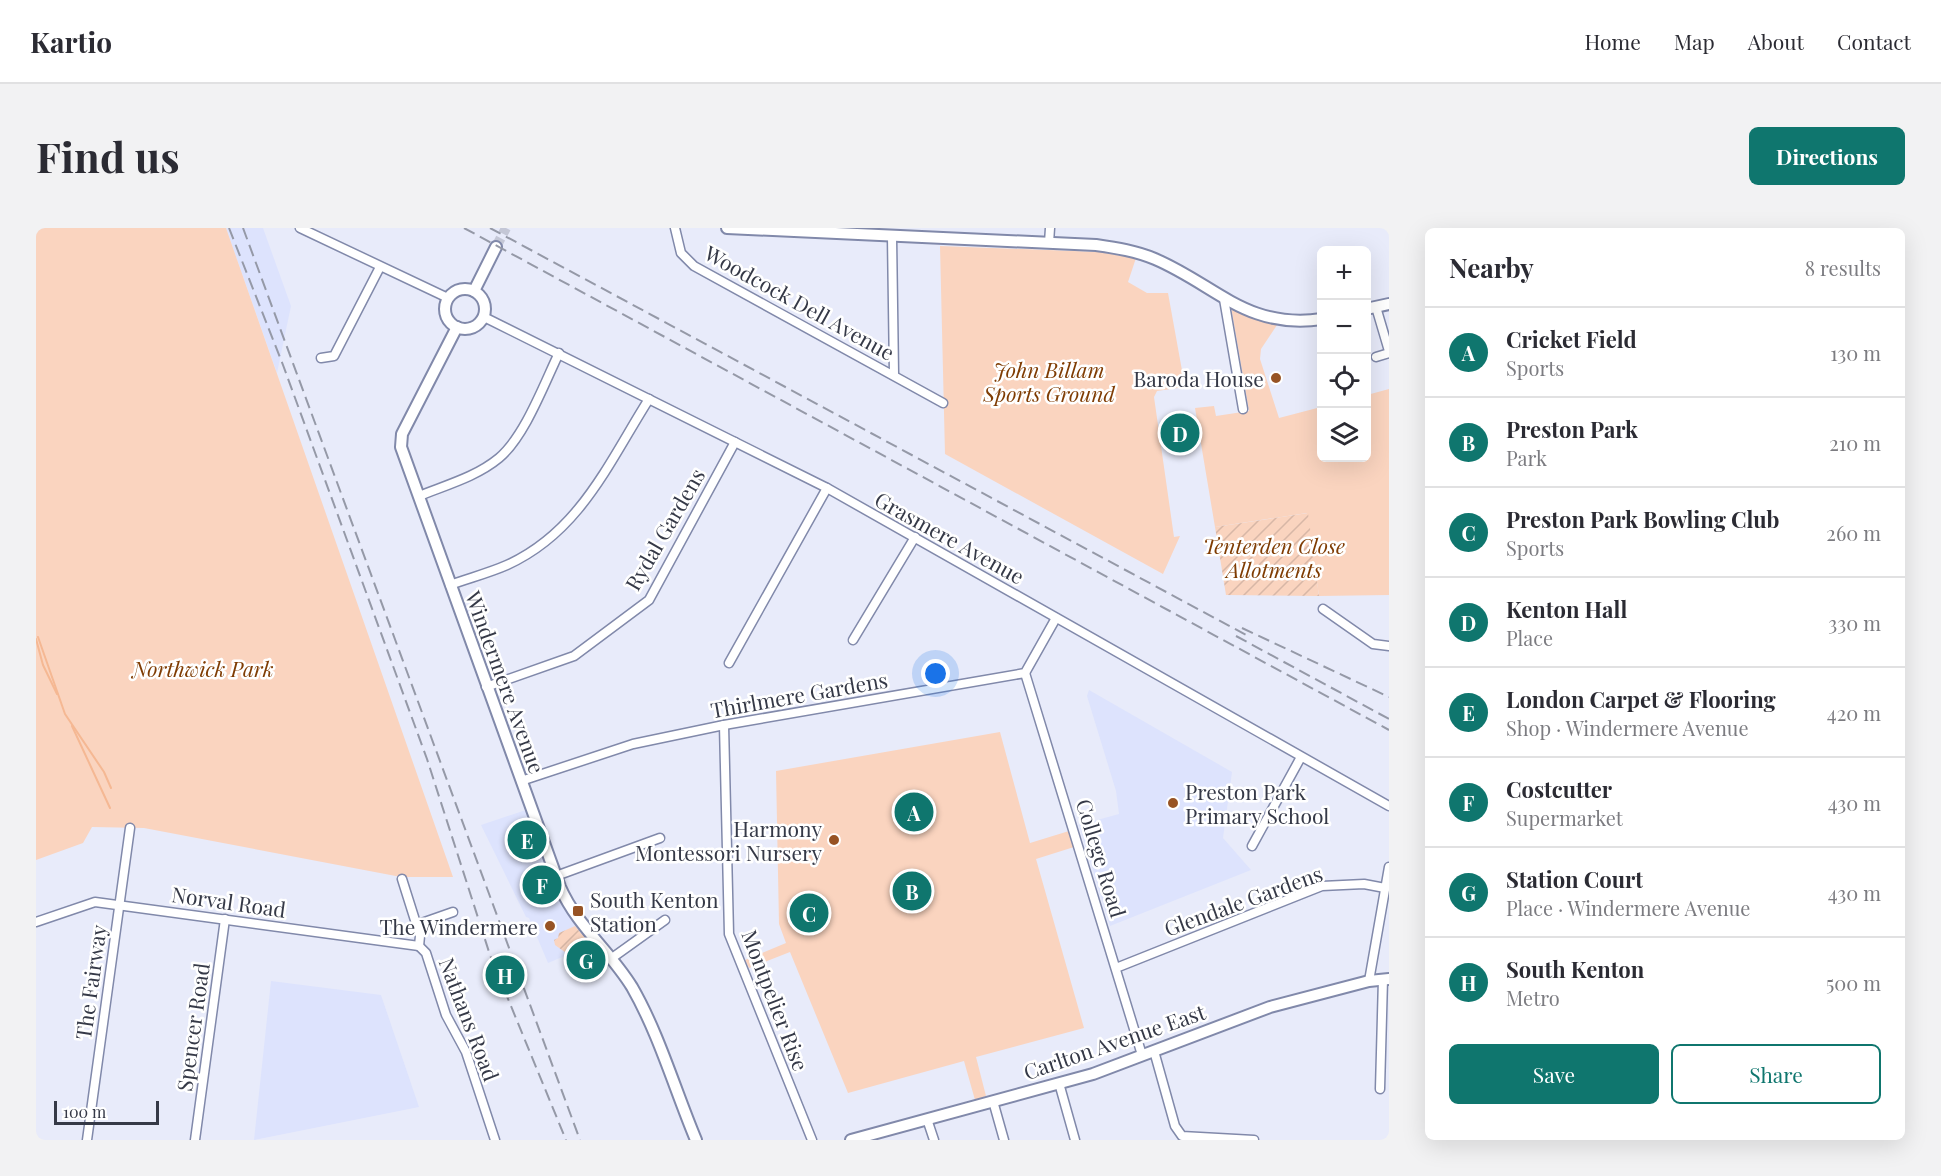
<!DOCTYPE html>
<html lang="en">
<head>
<meta charset="utf-8">
<style>
	:root { --surface:#fff; --page:#f2f2f3; --text:#2b2b33; --muted:#7c7c81; --line:#e1e1e2; --accent:#0f766e }
	body { margin:0; font-family:"Playfair Display",serif; background:var(--page); color:var(--text) }
	.controls { position:absolute; right:18px; top:18px; display:grid; overflow:hidden; border-radius:9px; box-shadow:0 6px 24px #0002 }
	.controls button { width:54px; height:54px; display:grid; place-items:center; padding:0; border:0; border-bottom:2px solid var(--line); background:var(--surface); color:var(--text); font:30px sans-serif }
	.scale { position:absolute; left:18px; bottom:15px; width:105px; box-sizing:border-box; padding-left:6px; border:3px solid #353947; border-top:0; font-size:16px; line-height:21px; white-space:nowrap; color:#353947; -webkit-text-stroke:4px #fff; paint-order:stroke }
	.you { position:absolute; left:900px; top:446px; width:21px; height:21px; margin:-15px; border:4px solid #fff; border-radius:50%; background:#1a73e8; box-shadow:0 0 0 9px #1a73e833 }
	.badge { display:grid; place-items:center; width:39px; height:39px; border-radius:50%; background:var(--accent); color:#fff; font-size:20px; font-weight:700 }
	.pin { position:absolute; translate:-50% -50%; border:3px solid #fff; box-shadow:0 2px 6px #0006 }
	.list { margin:0; padding:0; list-style:none }
	h2 { display:flex; justify-content:space-between; align-items:center; height:78px; margin:0; padding:0 24px; font-size:26px }
	h2 small { font-size:20px; font-weight:400; color:var(--muted) }
	.list li { display:grid; grid-template-columns:39px 1fr auto; gap:18px; align-items:center; box-sizing:border-box; height:90px; padding:0 24px; border-top:2px solid var(--line) }
	.list b { display:block; font-size:22px; white-space:nowrap }
	.list p { margin:0; font-size:20px; white-space:nowrap; color:var(--muted) }
	.list em { font-size:20px; font-style:normal; color:var(--muted) }
	.actions { display:flex; gap:12px; padding:18px 24px }
	.actions a { flex:1; padding:14px 0; border:2px solid var(--accent); border-radius:9px; text-align:center; font-size:21px; color:var(--accent) }
	.actions .main { background:var(--accent); color:#fff }
	.icon { flex:none; width:33px; height:33px; fill:none; stroke:currentColor; stroke-width:2; stroke-linecap:round; stroke-linejoin:round }
	.map { position:relative; flex:none; width:1353px; height:912px; overflow:hidden; border-radius:9px }
	header { display:flex; align-items:center; gap:36px; box-sizing:border-box; height:84px; padding:0 30px; background:var(--surface); border-bottom:2px solid var(--line) }
	header strong { font-size:28px }
	nav { display:flex; gap:33px; margin-inline-start:auto; font-size:21px }
	.intro { display:flex; align-items:center; justify-content:space-between; box-sizing:border-box; height:144px; padding:0 36px }
	h1 { margin:0; font-size:42px }
	.button { padding:15px 27px; border-radius:9px; background:var(--accent); color:#fff; font-size:21px; font-weight:700 }
	main { display:flex; gap:36px; padding:0 36px }
	aside { flex:1; background:var(--surface); border-radius:9px; box-shadow:0 6px 24px #0002 }
	.map>svg:first-child { display:block }
	.built { fill:#dde3fd }
	.park { fill:#fad4bf }
	.garden { fill:url(#garden-furrows) }
	.lines { fill:none; stroke-linecap:round; stroke-linejoin:round }
	.stream { stroke:#f5b893; stroke-width:2 }
	.tertiary-tunnel { stroke:#c4c7d6; stroke-width:10; stroke-dasharray:10 5; stroke-linecap:butt }
	.minor-casing { stroke:#8189aa; stroke-width:11 }
	.tertiary-casing { stroke:#8189aa; stroke-width:14 }
	.minor { stroke:#fff; stroke-width:8 }
	.tertiary { stroke:#fff; stroke-width:10 }
	.rail { stroke:#9599a7; stroke-width:2; stroke-dasharray:12 6; stroke-linecap:butt }
	.poi-dot { fill:#975324; stroke:#fff; stroke-width:2 }
	.labels { text-anchor:middle; dominant-baseline:central; stroke-width:5; stroke-linejoin:round; paint-order:stroke }
	.street-label { font-size:21px; fill:#353947; stroke:#fff }
	.park-label { font-size:21px; font-style:italic; fill:#7f3c03; stroke:#fff }
	.poi-label { font-size:21px; fill:#353947; stroke:#fff; text-anchor:end }
</style>
</head>
<body>
<header>
<strong>Kartio</strong>
<nav><a>Home</a><a>Map</a><a>About</a><a>Contact</a></nav>
</header>
<div class="intro"><h1>Find us</h1><a class="button">Directions</a></div>
<main>
<div class="map">
<svg width="1353" height="912" viewBox="0 0 1353 912">
	<defs>
		<pattern id="garden-furrows" width="10" height="10" patternUnits="userSpaceOnUse" patternTransform="scale(1.5)"><rect width="10" height="10" fill="#fad4bf"/><path d="M-1 1l2-2M0 10L10 0M9 11l2-2" fill="none" stroke="#d7b7a6"/></pattern>
	</defs>
	<rect width="100%" height="100%" fill="#e8ebfa"/>
	<g class="built">
		<polygon points="190,0 227,0 255,78 241,145"/>
		<polygon points="1053,462 1196,544 1187,610 1215,642 1074,698 1043,597 1083,586 1080,563 1051,468"/>
		<polygon points="490,582 525,677 555,717 512,735 493,690 490,689 445,597"/>
		<polygon points="235,753 345,767 383,879 218,912"/>
	</g>
	<g class="park">
		<polygon points="0,0 190,0 417,649 365,649 108,600 56,599 47,615 0,632"/>
		<polygon points="904,18 1063,24 1100,30 1092,54 1111,65 1132,65 1149,159 1121,163 1118,169 1138,309 1144,308 1127,346 909,226"/>
		<polygon points="1195,79 1241,97 1225,121 1224,131 1243,190 1285,179 1286,230 1330,230 1331,167 1353,161 1353,367 1283,368 1271,285 1179,299 1159,180 1178,178 1180,188 1213,183"/>
		<polygon points="964,504 994,615 1033,603 1038,619 1000,631 1048,800 940,829 950,868 939,872 928,833 812,865 754,724 713,740 709,732 750,715 743,696 740,543"/>
	</g>
	<g class="garden">
		<polygon points="1272,285 1283,368 1190,367 1179,299"/>
		<polygon points="539,698 555,717 533,727 519,717 518,712 522,710 523,705"/>
	</g>
	<g class="lines">
		<g class="stream">
			<polyline points="2,409 29,486 68,544 75,560"/>
			<polyline points="0,411 7,437 21,466"/>
			<polyline points="36,498 74,580"/>
		</g>
		<polyline class="tertiary-tunnel" points="460,19 470,0"/>
		<g class="minor-casing">
			<g id="minor">
				<polyline points="264,0 412,70"/>
				<polyline points="639,0 645,25 658,38 907,175"/>
				<polyline points="856,9 858,146"/>
				<polyline points="1013,15 1014,0"/>
				<polyline points="1188,71 1207,181"/>
				<polyline points="1340,79 1353,123"/>
				<polyline points="448,89 791,260 1353,578"/>
				<polyline points="1340,129 1353,125"/>
				<polyline points="285,130 298,128 344,39"/>
				<path d="M383 268C410 257 440 249 463 230 489 208 508 156 523 125"/>
				<path d="M414 357C433 350 453 345 471 337 544 304 573 234 613 171"/>
				<polyline points="1287,381 1337,416 1353,418"/>
				<polyline points="817,412 879,309"/>
				<polyline points="693,435 791,260"/>
				<polyline points="989,445 1106,827"/>
				<polyline points="450,459 538,428 613,372 699,214"/>
				<polyline points="688,497 693,706 776,912"/>
				<polyline points="485,553 597,516 688,497 989,445 1020,390"/>
				<polyline points="1216,618 1265,529"/>
				<polyline points="520,648 624,610"/>
				<polyline points="366,651 384,708 383,718"/>
				<polyline points="0,694 59,674 383,718"/>
				<polyline points="380,697 417,684"/>
				<polyline points="383,718 390,725 410,787 430,824 459,912"/>
				<polyline points="576,730 629,692"/>
				<polyline points="1080,740 1286,658 1328,656 1349,660"/>
				<polyline points="1333,753 1353,639"/>
				<polyline points="1118,823 1139,898 1146,908 1218,912"/>
				<polyline points="1023,855 1039,912"/>
				<polyline points="1344,861 1347,751"/>
				<polyline points="957,873 968,912"/>
				<polyline points="891,891 898,912"/>
				<polyline points="51,912 94,600"/>
				<polyline points="159,912 189,691"/>
			</g>
		</g>
		<g class="tertiary-casing">
			<g id="tertiary">
				<path d="M691 0 1060 17C1081 20 1100 23 1119 31 1180 57 1211 102 1286 91"/>
				<circle cx="429" cy="81" r="20"/>
				<polyline points="438,63 460,19"/>
				<polyline points="1330,81 1353,76"/>
				<path d="M421 99 366 206 365 219 524 659C541 698 574 723 596 759 623 806 639 862 660 912"/>
				<polyline points="815,912 1057,846 1234,779 1333,753 1353,751"/>
			</g>
		</g>
		<use href="#minor" class="minor"/>
		<use href="#tertiary" class="tertiary"/>
		<g class="rail">
			<polyline points="193,0 247,137 391,531 454,727 530,912"/>
			<polyline points="207,0 544,912"/>
			<polyline points="428,0 1353,502"/>
			<polyline points="454,0 1212,408"/>
			<polyline points="1206,400 1353,469"/>
			<polyline points="1200,408 1353,491"/>
		</g>
	</g>
	<g class="poi-dot">
		<circle cx="1240" cy="150" r="6"/>
		<circle cx="1137" cy="575" r="6"/>
		<circle cx="798" cy="612" r="6"/>
		<rect x="536" y="677" width="12" height="12" rx="3"/>
		<circle cx="514" cy="698" r="6"/>
	</g>
	<g class="labels">
		<g class="street-label">
			<text transform="translate(764 74) rotate(29)">Woodcock Dell Avenue</text>
			<text transform="translate(628 301) rotate(-60)">Rydal Gardens</text>
			<text transform="translate(914 309) rotate(29)">Grasmere Avenue</text>
			<text transform="translate(470 454) rotate(70)">Windermere Avenue</text>
			<text transform="translate(763 466) rotate(-10)">Thirlmere Gardens</text>
			<text transform="translate(1066 630) rotate(73)">College Road</text>
			<text transform="translate(1207 672) rotate(-20)">Glendale Gardens</text>
			<text transform="translate(193 673) rotate(8)">Norval Road</text>
			<text transform="translate(54 754) rotate(-82)">The Fairway</text>
			<text transform="translate(740 772) rotate(69)">Montpelier Rise</text>
			<text transform="translate(434 791) rotate(69)">Nathans Road</text>
			<text transform="translate(156 799) rotate(-82)">Spencer Road</text>
			<text transform="translate(1078 813) rotate(-19)">Carlton Avenue East</text>
		</g>
		<g class="park-label">
			<text x="1013" y="141">John Billam<tspan x="1013" dy="24">Sports Ground</tspan></text>
			<text x="1238" y="317">Tenterden Close<tspan x="1238" dy="24">Allotments</tspan></text>
			<text x="167" y="440">Northwick Park</text>
		</g>
		<g class="poi-label">
			<text x="1228" y="150">Baroda House</text>
			<text x="1149" y="563" text-anchor="start">Preston Park<tspan x="1149" dy="24">Primary School</tspan></text>
			<text x="786" y="600">Harmony<tspan x="786" dy="24">Montessori Nursery</tspan></text>
			<text x="554" y="671" text-anchor="start">South Kenton<tspan x="554" dy="24">Station</tspan></text>
			<text x="502" y="698">The Windermere</text>
		</g>
	</g>
</svg>
<div class="controls">
<button>+</button>
<button>−</button>
<button><svg class="icon" aria-label="locate" viewBox="0 0 24 24"><circle cx="12" cy="12" r="6"/><path d="M12 2v4M12 18v4M2 12h4M18 12h4"/></svg></button>
<button><svg class="icon" aria-label="layers" viewBox="0 0 24 24"><path d="M12 4l9 5-9 5-9-5zM3 14l9 5 9-5"/></svg></button>
</div>
<div class="scale">100 m</div>
<div class="you"></div>
<div class="pin badge" style="left:878px;top:584px">A</div>
<div class="pin badge" style="left:876px;top:663px">B</div>
<div class="pin badge" style="left:773px;top:685px">C</div>
<div class="pin badge" style="left:1144px;top:205px">D</div>
<div class="pin badge" style="left:491px;top:612px">E</div>
<div class="pin badge" style="left:506px;top:657px">F</div>
<div class="pin badge" style="left:550px;top:732px">G</div>
<div class="pin badge" style="left:469px;top:747px">H</div>
</div>
<aside>
<h2>Nearby<small>8 results</small></h2>
<ul class="list">
<li><span class="badge">A</span><div><b>Cricket Field</b><p>Sports</p></div><em>130 m</em></li>
<li><span class="badge">B</span><div><b>Preston Park</b><p>Park</p></div><em>210 m</em></li>
<li><span class="badge">C</span><div><b>Preston Park Bowling Club</b><p>Sports</p></div><em>260 m</em></li>
<li><span class="badge">D</span><div><b>Kenton Hall</b><p>Place</p></div><em>330 m</em></li>
<li><span class="badge">E</span><div><b>London Carpet &amp; Flooring</b><p>Shop · Windermere Avenue</p></div><em>420 m</em></li>
<li><span class="badge">F</span><div><b>Costcutter</b><p>Supermarket</p></div><em>430 m</em></li>
<li><span class="badge">G</span><div><b>Station Court</b><p>Place · Windermere Avenue</p></div><em>430 m</em></li>
<li><span class="badge">H</span><div><b>South Kenton</b><p>Metro</p></div><em>500 m</em></li>
</ul>
<div class="actions"><a class="main">Save</a><a>Share</a></div>
</aside>
</main>
</body>
</html>
